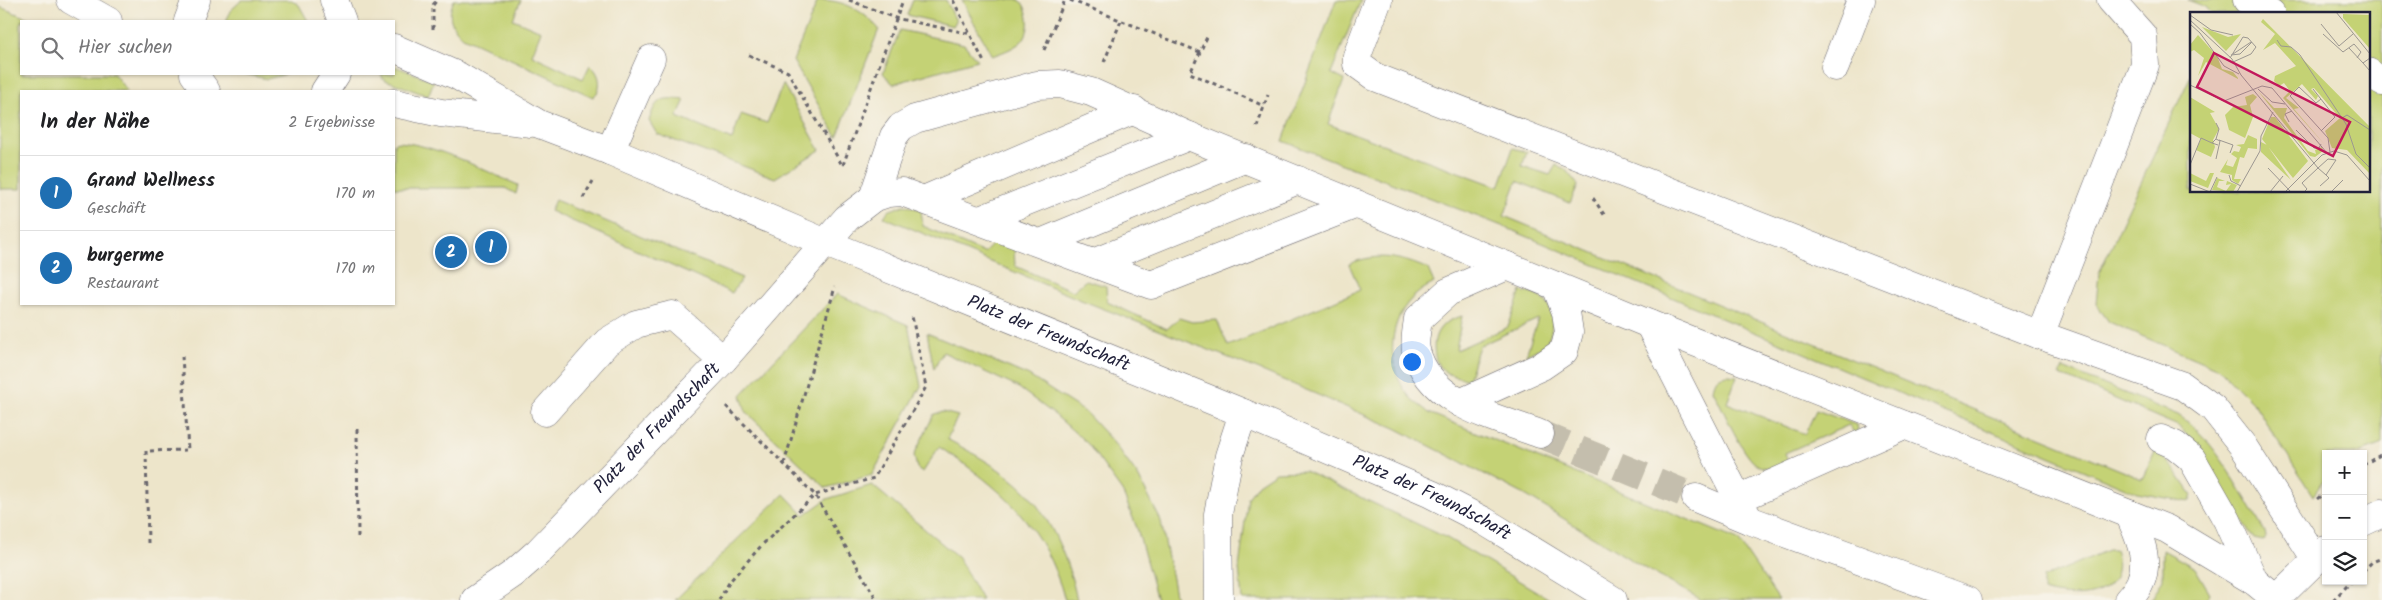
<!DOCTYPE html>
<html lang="de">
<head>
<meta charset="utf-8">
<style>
	:root { --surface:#fff; --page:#f2f2f2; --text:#202124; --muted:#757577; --line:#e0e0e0; --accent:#1f6fb2 }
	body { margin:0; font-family:Kalam,sans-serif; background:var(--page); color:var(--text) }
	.controls { position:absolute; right:15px; bottom:15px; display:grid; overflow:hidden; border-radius:0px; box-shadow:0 1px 4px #0004 }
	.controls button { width:45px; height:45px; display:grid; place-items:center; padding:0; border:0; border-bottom:1px solid var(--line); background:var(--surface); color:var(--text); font:25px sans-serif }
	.you { position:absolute; left:1411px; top:361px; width:18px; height:18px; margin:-12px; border:4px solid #fff; border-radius:50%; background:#1a73e8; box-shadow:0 0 0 8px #1a73e833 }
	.badge { display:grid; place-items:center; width:32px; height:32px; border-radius:50%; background:var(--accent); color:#fff; font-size:16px; font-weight:700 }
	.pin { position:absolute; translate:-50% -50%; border:2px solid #fff; box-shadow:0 1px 5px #0006 }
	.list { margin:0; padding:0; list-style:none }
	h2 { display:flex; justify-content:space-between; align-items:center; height:65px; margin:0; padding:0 20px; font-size:21px }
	h2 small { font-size:16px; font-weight:400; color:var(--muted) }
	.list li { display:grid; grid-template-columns:32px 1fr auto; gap:15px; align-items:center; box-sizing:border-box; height:75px; padding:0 20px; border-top:1px solid var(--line) }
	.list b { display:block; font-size:19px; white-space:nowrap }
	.list p { margin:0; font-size:16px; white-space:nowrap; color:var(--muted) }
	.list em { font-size:16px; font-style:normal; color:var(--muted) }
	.icon { flex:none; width:28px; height:28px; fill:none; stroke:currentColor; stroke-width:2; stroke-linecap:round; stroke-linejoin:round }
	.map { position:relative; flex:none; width:2382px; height:600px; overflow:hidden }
	.search { position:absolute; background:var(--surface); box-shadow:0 1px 4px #0004; left:20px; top:20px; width:375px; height:55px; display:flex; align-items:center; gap:12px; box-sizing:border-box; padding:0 18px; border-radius:0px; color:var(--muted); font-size:19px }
	.panel { position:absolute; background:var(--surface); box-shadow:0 1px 4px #0004; left:20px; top:90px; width:375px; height:215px; border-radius:0px }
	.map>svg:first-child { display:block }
	.green { fill:#c4d274; stroke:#737a58 }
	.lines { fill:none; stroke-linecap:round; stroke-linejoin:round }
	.minor-tunnel { stroke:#c4bead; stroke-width:28; stroke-dasharray:28 14; stroke-linecap:butt }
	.minor-casing { stroke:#69666d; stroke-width:29 }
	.path { stroke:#69666d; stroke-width:3; stroke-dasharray:4 4; stroke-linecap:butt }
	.minor { stroke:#fff; stroke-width:28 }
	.labels { text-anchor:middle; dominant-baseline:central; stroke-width:5; stroke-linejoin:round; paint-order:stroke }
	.street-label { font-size:18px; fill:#22223b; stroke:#f7f3e8 }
	.inset-road { fill:none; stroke:#9c9791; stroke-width:1 }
	.view { fill:#c2185b; fill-opacity:0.15; stroke:#c2185b; stroke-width:2.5 }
	.inset-edge { fill:none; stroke:#22223b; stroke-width:2.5 }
</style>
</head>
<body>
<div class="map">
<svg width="2382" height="600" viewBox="0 0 2382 600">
	<rect width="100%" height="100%" fill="#f7f3e8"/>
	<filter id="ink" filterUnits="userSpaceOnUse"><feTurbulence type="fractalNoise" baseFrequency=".02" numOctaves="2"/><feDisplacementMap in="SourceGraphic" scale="10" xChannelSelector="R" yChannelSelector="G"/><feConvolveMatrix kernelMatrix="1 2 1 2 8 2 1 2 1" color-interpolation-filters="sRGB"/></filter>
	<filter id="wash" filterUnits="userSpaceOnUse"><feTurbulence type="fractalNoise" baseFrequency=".0096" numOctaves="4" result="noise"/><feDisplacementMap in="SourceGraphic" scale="20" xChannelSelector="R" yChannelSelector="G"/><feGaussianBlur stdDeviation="1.12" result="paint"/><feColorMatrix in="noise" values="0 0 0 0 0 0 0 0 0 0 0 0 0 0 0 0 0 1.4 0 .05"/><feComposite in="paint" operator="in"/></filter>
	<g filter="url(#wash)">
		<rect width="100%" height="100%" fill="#ede5ca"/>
		<g class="green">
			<polygon points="242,0 292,0 299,5 308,21 226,21 232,9"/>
			<path d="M454 0H521L513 19 541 31 532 55 583 79 590 65C599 72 602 83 597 93L593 97 463 37C450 25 447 16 454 0Z"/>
			<path d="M818 0C845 0 862 10 879 29L837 137 793 61Z"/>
			<polygon points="913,0 946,0 956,21 953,26 907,15"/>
			<path d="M962 0H1020C1031 12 1032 36 1017 45 1010 50 1000 53 992 56Z"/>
			<polygon points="1336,0 1361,0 1331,73 1344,80 1328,124 1499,187 1513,148 1527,152 1522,166 1550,175 1556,165 1565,169 1578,185 1570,203 1517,181 1504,216 2142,479 2156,450 2175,470 2192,495 2190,502 2137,493 1502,226 1283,141"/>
			<polygon points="2188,0 2382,0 2382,444 2357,454 2326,454 2326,476 2313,496 2255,405 2219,369 2109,322 2096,304 2099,273 2191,75 2191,191 2368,191 2368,14 2212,14 2206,7"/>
			<polygon points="0,7 35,21 21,21 21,74 114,74 127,91 21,91 21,189 0,189"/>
			<polygon points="900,30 964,44 977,60 893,84 883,73"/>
			<polygon points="394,66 434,81 428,96 383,79 381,74 394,74"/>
			<polygon points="245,74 287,74 267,79"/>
			<path d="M783 84 820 150 775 178 657 134 649 121C656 98 661 97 685 100L677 117 732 140 741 114 767 123Z"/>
			<path d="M399 142C440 146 480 169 518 185L516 194 505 188H394V143Z"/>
			<polygon points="555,200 742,278 732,293 550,211"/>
			<path d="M904 205 921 210 923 226 984 253 996 241 1014 249 1015 266 1073 291 1086 280 1106 286 1107 302 1167 329 1179 318 1192 322 1217 320 1228 346 1360 290 1349 264C1378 252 1400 257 1428 269L1434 283C1429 286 1422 289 1418 293 1387 317 1385 365 1408 395 1413 402 1423 407 1429 413L1738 540 1779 600H1702L1646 569 1525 495 1395 428 1255 368 1081 300 884 217 888 211Z"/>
			<path d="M1521 291C1528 293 1537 294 1543 299 1555 309 1555 335 1544 345 1539 349 1532 352 1526 355L1538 319 1479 346 1468 380C1461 377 1451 376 1445 372 1433 365 1431 341 1439 330 1444 322 1453 319 1462 316L1456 350 1508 327Z"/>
			<polygon points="837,294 908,325 921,386 872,475 826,488 746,412 741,395"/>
			<polygon points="927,333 1029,376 1085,412 1113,442 1138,476 1161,521 1176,600 1157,600 1137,528 1122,491 1088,444 1055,415 1019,388 943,352 934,369"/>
			<path d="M2063 368 2178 415C2217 440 2241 493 2265 532L2266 537 2263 541 2254 539 2186 434 2178 426 2060 375Z"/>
			<path d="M1728 375 1737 376 1727 403 1805 434 1816 410 1857 425 1858 430 1855 434 1849 425 1785 453 1789 464C1779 467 1770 470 1759 466 1743 459 1722 406 1713 390 1715 379 1718 376 1728 375Z"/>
			<path d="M943 412 958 416 947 439C974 454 1005 470 1027 493 1053 522 1069 562 1077 600H1065C1044 525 1002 488 939 447L923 472 917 468 914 455 934 414Z"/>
			<polygon points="1305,471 1447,538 1551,600 1242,600 1239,568 1248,498 1258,484 1276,472"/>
			<polygon points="872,485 958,557 982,600 675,600 784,494 804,515 827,499"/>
			<path d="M2108 550H2115C2118 559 2119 568 2115 577 2103 600 2067 598 2043 591V578Z"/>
			<polygon points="2163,550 2195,568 2210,593 2206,600 2151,600 2163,579"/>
		</g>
	</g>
	<g filter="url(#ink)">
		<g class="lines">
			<polyline class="minor-tunnel" points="1540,434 1696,498"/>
			<g class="minor-casing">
				<g id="minor">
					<polyline points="71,0 108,21"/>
					<polyline points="334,0 342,21"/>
					<polyline points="1378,0 1357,56 1357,64 1375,77 2040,335 2183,386 2213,408 2243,446 2315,558"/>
					<polyline points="2247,0 2271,14"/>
					<polyline points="188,21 196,0"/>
					<path id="s1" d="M394 48 458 76 539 124 610 151 826 243 1243 413 1431 494 1484 521 1613 600"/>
					<polyline points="1835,67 1861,0"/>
					<polyline points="2368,72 2382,82"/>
					<polyline points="194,74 206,91"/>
					<polyline points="325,91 336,74"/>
					<polyline points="394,103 441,113 531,123"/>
					<polyline points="610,151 651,59"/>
					<polyline points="873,198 894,136 901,127 915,119 1037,85 1060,84 1091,92 1189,136 1649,324 2167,529 2254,581 2276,599"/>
					<polyline points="926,199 1134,110"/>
					<polyline points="980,220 1189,136"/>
					<polyline points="1041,243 1246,158"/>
					<polyline points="1093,263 1298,180"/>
					<path d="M1507 266 1448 292 1418 319C1417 328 1414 341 1416 350 1429 404 1495 417 1540 434"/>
					<polyline points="1649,324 1749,520"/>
					<polyline points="2040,335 2145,65 2143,36 2111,0"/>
					<polyline points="1460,403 1542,366 1564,351 1569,332 1566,312 1556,286"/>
					<polyline points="545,412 607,342 636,324 672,315 723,360"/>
					<polyline points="2161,439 2175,445 2192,459 2227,520 2254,581"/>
					<polyline points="1696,498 1749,520 1968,600"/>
					<polyline points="1738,499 1904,425"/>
					<polyline points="2363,522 2382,513"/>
					<path id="s2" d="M475 600 513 574 538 552 723 360 847 218 873 198 888 193 902 192 1151 285 1357 204"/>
					<polyline points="1219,600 1218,514 1229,456 1243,413"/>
					<path d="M2128 600C2155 573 2143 544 2129 514"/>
					<polyline points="2275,600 2326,550"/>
				</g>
			</g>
			<g class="path">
				<polyline points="849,0 895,18 971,34"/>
				<polyline points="953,0 985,64"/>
				<polyline points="1070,0 1200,52 1207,37"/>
				<polyline points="433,29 433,5 437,0"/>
				<polyline points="1044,50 1065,0"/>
				<polyline points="1200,52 1190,73 1264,106"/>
				<polyline points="749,55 788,72 842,165"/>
				<polyline points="1104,62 1121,21"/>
				<polyline points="1257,127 1268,95"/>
				<polyline points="843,165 903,0"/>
				<polyline points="583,198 593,181"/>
				<polyline points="1593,198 1605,216"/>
				<polyline points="726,406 815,495 877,600"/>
				<polyline points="357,429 358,538"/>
				<polyline points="784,464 835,287"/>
				<polyline points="2363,465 2382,454"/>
				<polyline points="2317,499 2326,491"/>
				<polyline points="148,543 146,451 188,450 182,356"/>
				<polyline points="2363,571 2372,562 2382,558"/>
				<polyline points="719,600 730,581 762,545 815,495 874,478 926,387 912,316"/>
				<polyline points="2333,600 2352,581"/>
			</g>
			<use href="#minor" class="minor"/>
		</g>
	</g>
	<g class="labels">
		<g class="street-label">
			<text stroke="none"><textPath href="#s1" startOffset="715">Platz der Freundschaft</textPath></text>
			<text stroke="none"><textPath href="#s2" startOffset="251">Platz der Freundschaft</textPath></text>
			<text stroke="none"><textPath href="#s1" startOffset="1132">Platz der Freundschaft</textPath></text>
		</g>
	</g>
	<g transform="translate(2190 12)">
		<rect width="180" height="180" fill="#ede5ca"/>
		<path d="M153 2 180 3V37L153 6ZM73 7 180 115V162L157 138 142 136 135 119 150 106 124 76 121 77 128 84 126 88 112 72 96 86 109 96 104 97 135 133 93 86 100 79 94 71 89 74 84 69 85 64 106 54 85 31 73 38 85 22 71 10ZM12 15 38 25 51 22 36 39ZM8 23 27 44 32 57 43 60 48 66V67L16 50 8 64 14 46 4 38 0 40V33ZM68 79 84 96H97L94 106 118 139 126 142 125 138 132 135 133 139 125 145 120 144ZM63 82 67 85 60 93 63 105 55 126 39 118 35 103 43 95 57 93 55 85ZM0 85 25 100 20 101 29 117 23 128 25 135 21 145 6 138 11 127 0 121ZM81 105H85L118 149 103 166 72 127ZM58 123 67 127V137L58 136 54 146 50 145 44 167H51L48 172 42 168V163L30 160 38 147 36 153 43 155 47 146 41 142 44 139 49 140 51 135 46 133 54 132ZM71 130 77 133 101 168 71 140ZM0 161 16 169 20 161H24L18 176 0 169ZM27 166 35 169H29L27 175 36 179 41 172 36 173 37 169 47 173 43 180 22 178Z" fill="#c4d274"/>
		<path class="inset-road" d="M146 0 180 42M0 3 21 18 43 23M0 8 42 47 51 63 128 156 136 163 146 148 138 147 128 156 112 171 117 177 114 180M0 12 10 21 34 54 49 62M131 12 149 34 163 22M133 22 153 40 164 32 171 40 167 46M87 28 91 34 101 35 110 43 156 112 166 142 180 156M159 36 173 51M43 42 61 30M41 43 50 42 62 30M40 46 53 25 58 26 66 35 61 42 43 50M180 46 173 51 180 59M0 73 34 89 72 74 82 76 137 141M68 77 82 90 95 92M123 77 145 105 131 119M131 87 126 91 109 75 100 84 138 126 140 140M152 106 157 103 180 118M99 110 95 102 102 99M26 111 29 117 26 127M106 118 124 136H129L131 132M29 128 43 133 40 141M26 147 30 129 26 127 22 131 28 133M0 153 11 126 22 131M78 156 101 180M39 163 41 169 51 174M0 172 20 180M130 174 139 166 136 163M20 180 27 165M47 180 70 139 71 124 83 100M80 180 93 164M95 180 132 143 144 139 157 143 180 169M141 180 153 168"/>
		<path class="view" d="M24 41 160 110 143 144 7 75Z"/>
		<rect width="180" height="180" class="inset-edge"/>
	</g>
</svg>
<div class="controls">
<button>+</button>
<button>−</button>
<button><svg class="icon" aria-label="layers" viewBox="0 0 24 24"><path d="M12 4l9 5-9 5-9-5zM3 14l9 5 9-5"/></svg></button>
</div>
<div class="you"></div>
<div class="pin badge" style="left:491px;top:247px">1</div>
<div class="pin badge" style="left:451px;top:252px">2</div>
<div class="search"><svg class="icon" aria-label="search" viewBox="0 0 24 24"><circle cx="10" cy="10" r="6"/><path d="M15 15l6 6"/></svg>Hier suchen</div>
<section class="panel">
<h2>In der Nähe<small>2 Ergebnisse</small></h2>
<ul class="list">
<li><span class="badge">1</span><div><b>Grand Wellness</b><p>Geschäft</p></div><em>170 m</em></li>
<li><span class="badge">2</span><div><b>burgerme</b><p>Restaurant</p></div><em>170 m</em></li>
</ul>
</section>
</div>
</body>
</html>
